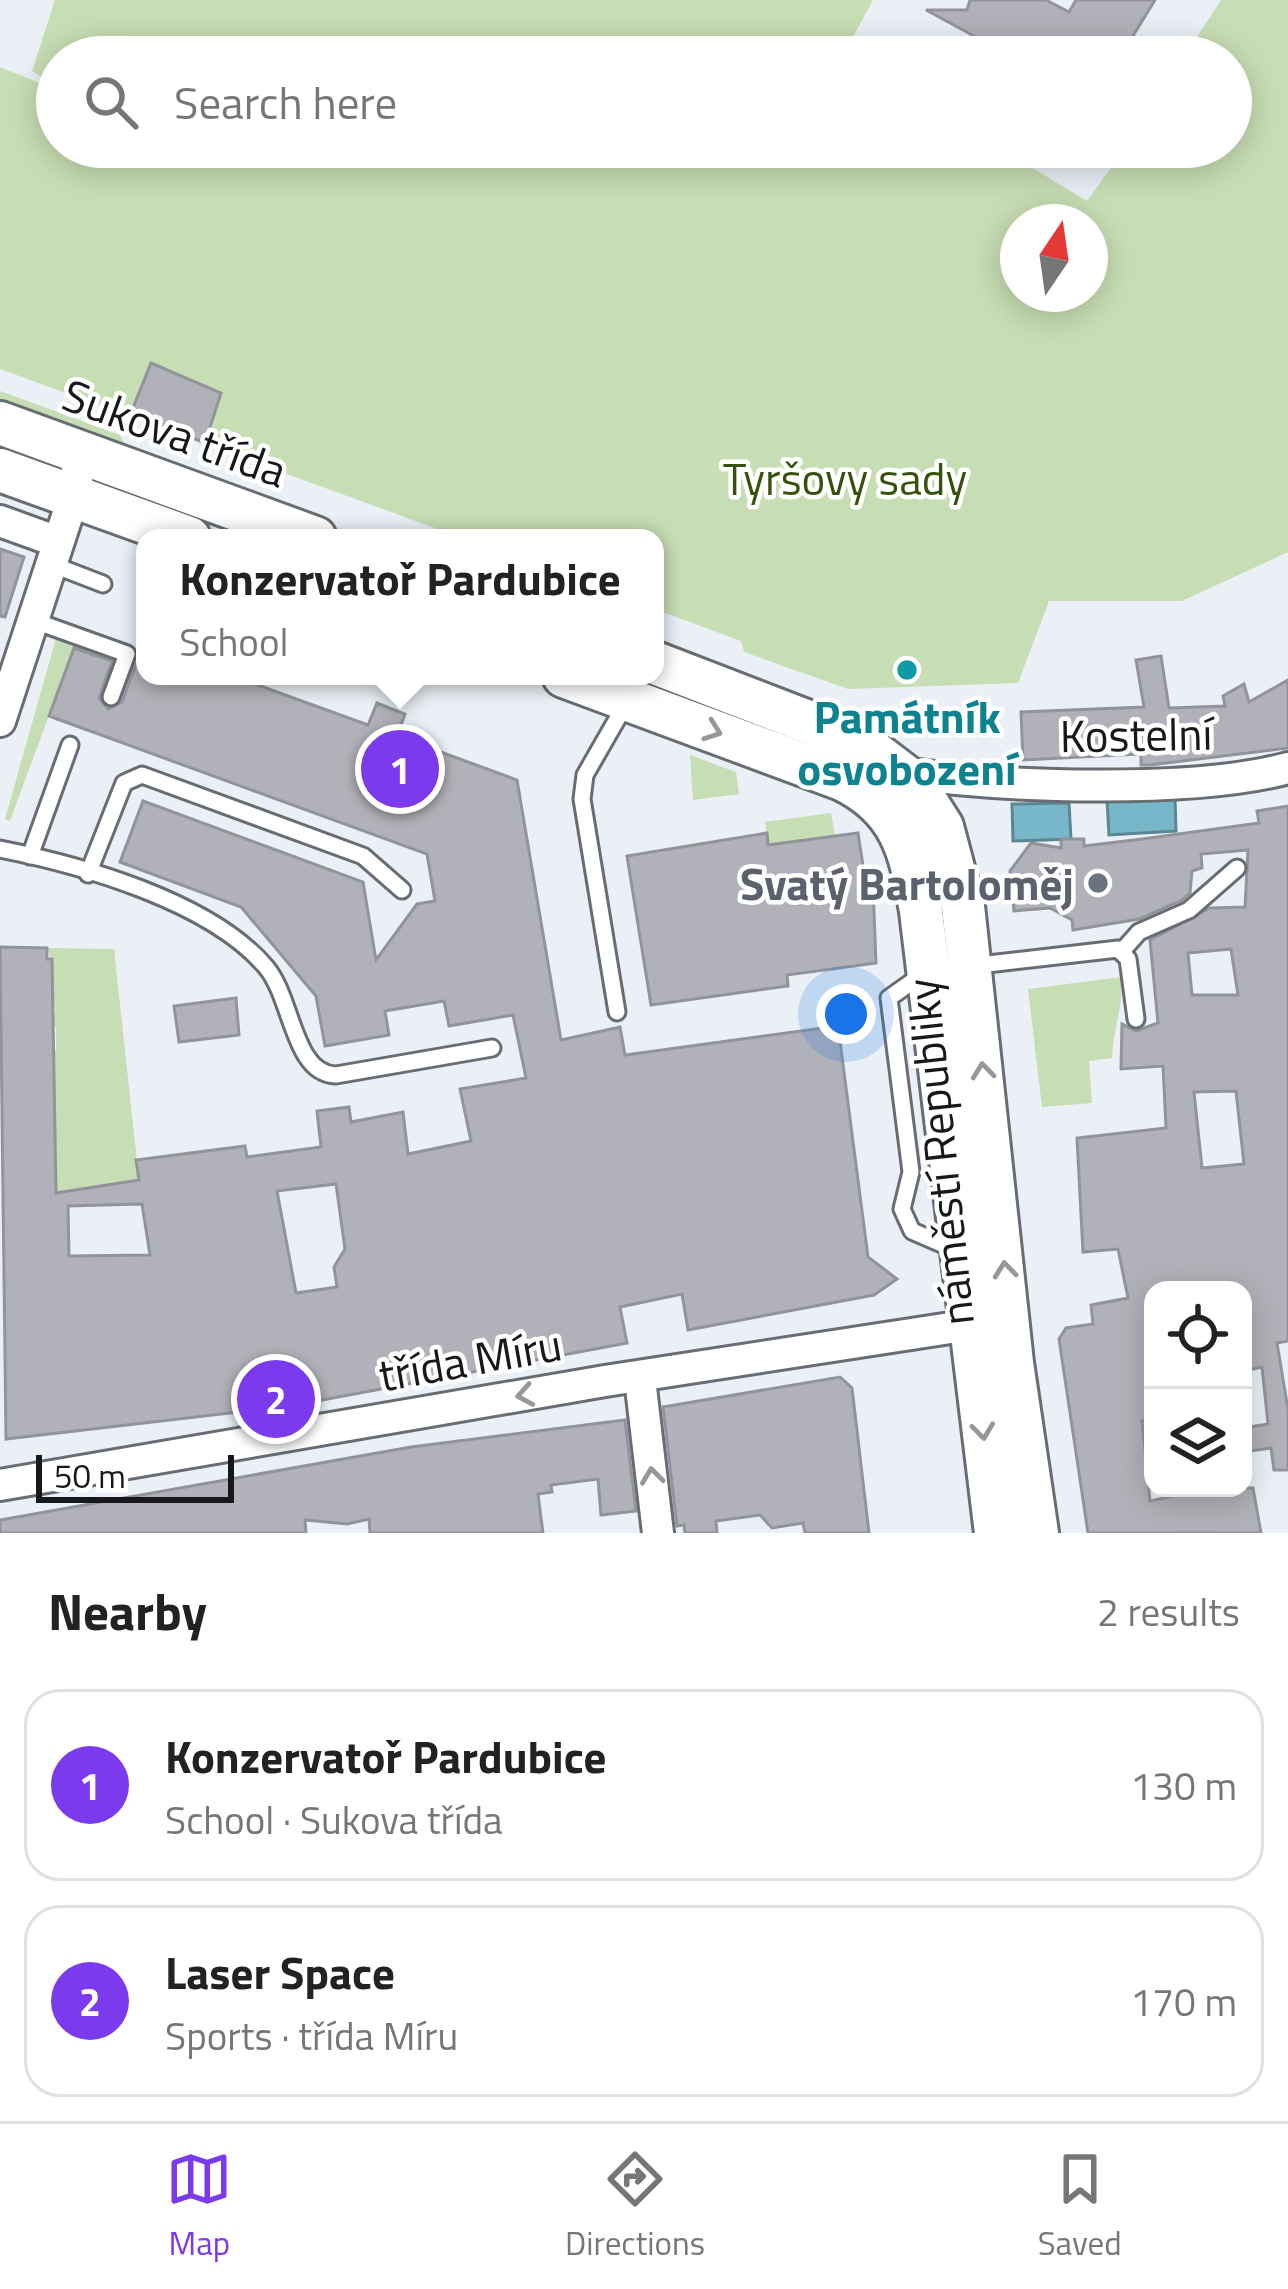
<!DOCTYPE html>
<html lang="en">
<head>
<meta charset="utf-8">
<style>
	:root { --surface:#fff; --page:#f6f6f6; --text:#222; --muted:#767676; --line:#e0e0e0; --accent:#7c3aed }
	body { margin:0; font-family:"Titillium Web",sans-serif; background:var(--page); color:var(--text) }
	.controls { position:absolute; right:36px; bottom:36px; display:grid; overflow:hidden; border-radius:24px; box-shadow:0 6px 30px #0003 }
	.controls button { width:108px; height:108px; display:grid; place-items:center; padding:0; border:0; border-bottom:3px solid var(--line); background:var(--surface); color:var(--text); font:60px sans-serif }
	.compass { position:absolute; left:1000px; top:204px; width:108px; height:108px; border-radius:50%; background:var(--surface); box-shadow:0 6px 30px #0003; rotate:13deg }
	.scale { position:absolute; left:36px; bottom:30px; width:198px; box-sizing:border-box; padding-left:12px; border:6px solid #16181a; border-top:0; font-size:33px; line-height:42px; white-space:nowrap; color:#16181a; -webkit-text-stroke:9px #fff; paint-order:stroke }
	.you { position:absolute; left:846px; top:1014px; width:42px; height:42px; margin:-30px; border:9px solid #fff; border-radius:50%; background:#1a73e8; box-shadow:0 0 0 18px #1a73e833 }
	.badge { display:grid; place-items:center; width:78px; height:78px; border-radius:50%; background:var(--accent); color:#fff; font-size:39px; font-weight:700 }
	.pin { position:absolute; translate:-50% -50%; border:6px solid #fff; box-shadow:0 3px 12px #0006 }
	.popup { position:absolute; left:136px; top:529px; width:528px; height:156px; box-sizing:border-box; display:grid; place-content:center; border-radius:24px; background:var(--surface); filter:drop-shadow(0 3px 9px #0005); font-size:39px; white-space:nowrap; color:var(--muted) }
	.popup b { font-size:45px; color:var(--text) }
	.popup::after { content:''; position:absolute; left:50%; top:100%; margin-left:-24px; border:24px solid transparent; border-top-color:var(--surface) }
	.list { margin:0; padding:0; list-style:none }
	h2 { display:flex; justify-content:space-between; align-items:center; height:156px; margin:0; padding:0 48px; font-size:51px }
	h2 small { font-size:39px; font-weight:400; color:var(--muted) }
	.list li { display:grid; grid-template-columns:78px 1fr auto; gap:36px; align-items:center; box-sizing:border-box; height:192px; margin:0 24px 24px; padding:0 24px; border:3px solid var(--line); border-radius:36px }
	.list b { display:block; font-size:45px; white-space:nowrap }
	.list p { margin:0; font-size:39px; white-space:nowrap; color:var(--muted) }
	.list em { font-size:39px; font-style:normal; color:var(--muted) }
	.icon { flex:none; width:66px; height:66px; fill:none; stroke:currentColor; stroke-width:2; stroke-linecap:round; stroke-linejoin:round }
	.map { position:relative; flex:none; width:1288px; height:1533px; overflow:hidden }
	.search { position:absolute; background:var(--surface); box-shadow:0 6px 30px #0003; left:36px; right:36px; top:36px; height:132px; display:flex; align-items:center; gap:30px; box-sizing:border-box; padding:0 42px; border-radius:66px; color:var(--muted); font-size:45px }
	.sheet { height:588px; background:var(--surface) }
	nav { display:flex; justify-content:space-around; align-items:center; box-sizing:border-box; height:168px; border-top:3px solid var(--line); background:var(--surface); font-size:33px; color:var(--muted) }
	nav a { display:grid; justify-items:center; gap:6px }
	nav .on { color:var(--accent) }
	.map>svg:first-child { display:block }
	.green { fill:#c7ddb3; fill-rule:evenodd }
	.water { fill:#78b7c9; stroke:#5b8794; stroke-width:3 }
	.building { fill:#b1b1b9; stroke:#93949b; stroke-width:3; fill-rule:evenodd }
	.lines { fill:none; stroke-linecap:round; stroke-linejoin:round }
	.lane-casing { stroke:#676d72; stroke-width:21 }
	.street-casing { stroke:#676d72; stroke-width:36 }
	.secondary-casing { stroke:#676d72; stroke-width:48 }
	.lane { stroke:#fff; stroke-width:15 }
	.street { stroke:#fff; stroke-width:30 }
	.secondary { stroke:#fff; stroke-width:42 }
	.oneway { stroke:#969798 }
	.culture-dot { fill:#0f9aa8; stroke:#fff; stroke-width:4.5 }
	.worship-dot { fill:#6b7280; stroke:#fff; stroke-width:4.5 }
	.labels { text-anchor:middle; dominant-baseline:central; stroke-width:9; stroke-linejoin:round; paint-order:stroke }
	.street-label { font-size:45px; fill:#16181a; stroke:#fff }
	.park-label { font-size:45px; fill:#36530e; stroke:#fff }
	.culture-label { font-size:45px; font-weight:bold; fill:#0d838f; stroke:#fff }
	.worship-label { font-size:45px; font-weight:bold; fill:#5b616d; stroke:#fff; text-anchor:end }
</style>
</head>
<body>
<div class="map">
<svg width="1288" height="1533" viewBox="0 0 1288 1533">
	<rect width="100%" height="100%" fill="#eaf0f6"/>
	<g class="green">
		<polygon points="55,0 873,0 849,44 852,57 57,57 57,86 32,71"/>
		<path d="M1221 0H1288V552L1182 601H1049L1018 683 848 689 744 652 741 641 655 609V538H462L0 369V67L57 90V147H998L1087 201 1126 147H1231V57H1184ZM1018 222H1090V294H1018Z"/>
		<polygon points="0,391 120,435 126,447 12,405 0,399"/>
		<polygon points="57,635 76,642 10,821 5,819"/>
		<polygon points="690,755 736,772 739,794 693,800"/>
		<polygon points="831,813 835,836 768,845 765,822"/>
		<polygon points="47,948 114,949 139,1180 49,1194 55,1091 48,1090 48,1083 55,1082 48,1051 56,1050 56,1027 48,1012 55,1012 55,1005 47,1004 52,960"/>
		<path d="M1121 977C1124 1006 1113 1028 1112 1058L1089 1061 1092 1103 1042 1107 1028 989Z"/>
	</g>
	<g class="water">
		<polygon points="1175,798 1176,831 1109,835 1107,800"/>
		<polygon points="1069,803 1071,839 1013,841 1012,804"/>
	</g>
	<g class="building">
		<polygon points="970,0 1046,0 1069,12 1076,0 1155,0 1120,57 1013,57 926,10 967,10"/>
		<polygon points="151,363 221,393 205,443 131,413"/>
		<polygon points="0,549 24,557 5,617 0,616"/>
		<path d="M74 648 112 661 99 698 108 709 122 702 136 664 145 667V676H233L368 725 377 703 405 714 397 736 517 780 561 1040 620 1027 625 1055 838 1026 868 1257 897 1279 874 1295 688 1330 682 1294 620 1307 627 1343 290 1406 6 1439 0 947 47 948V959H52L56 1193 139 1180 136 1160 245 1146 247 1157 321 1147 317 1111 349 1107 351 1122 403 1112 408 1154 471 1141 460 1089 526 1078 513 1015 449 1026 444 1001 385 1011 389 1035 325 1046 316 996 241 907 120 862 143 801 363 882 376 960 417 904 435 901 427 854 49 716ZM336 1184 345 1249 334 1267 337 1287 296 1293 277 1191ZM142 1204 150 1255 69 1256 68 1206Z"/>
		<polygon points="1161,656 1169,708 1225,706 1223,696 1244,684 1249,702 1288,680 1288,748 1150,765 1141,765 1141,754 1023,760 1021,712 1144,707 1136,660"/>
		<path d="M1288 806V1341L1277 1343 1288 1409V1470H1274L1271 1448 1243 1452V1428L1268 1424 1262 1367 1249 1370 1243 1290H1153V1419L1142 1421 1150 1501 1210 1488H1253L1261 1533H1088L1059 1339 1066 1328 1093 1324 1091 1305 1128 1298 1118 1249 1083 1252 1077 1138 1166 1128 1163 1066 1121 1069 1122 1024 1136 1031 1158 1023 1150 940 1210 908 1245 907 1248 850 1201 854 1202 868 1192 871 1190 893 1182 900 1139 919 1073 930 1072 920 1050 908 1014 911 1010 871 1031 843 1061 848V839H1084V846L1142 839 1259 823 1257 811ZM1231 949 1238 995H1192L1188 953ZM1236 1091 1244 1164 1202 1168 1194 1092Z"/>
		<polygon points="767,833 768,845 858,833 864,872 870,872 873,887 876,963 787,975 788,986 651,1005 627,856"/>
		<polygon points="236,998 239,1035 179,1042 174,1006"/>
		<polygon points="840,1377 852,1388 869,1533 805,1533 803,1523 772,1528 760,1515 716,1521 717,1533 685,1533 684,1525 677,1526 663,1407"/>
		<polygon points="625,1420 636,1511 601,1515 598,1479 551,1485 552,1492 538,1494 543,1533 370,1533 369,1519 347,1524 305,1520 306,1533 0,1533 0,1520 411,1447"/>
	</g>
	<g class="lines">
		<g class="lane-casing">
			<g id="lane">
				<polyline points="51,564 103,584"/>
				<polyline points="32,620 127,654 111,697"/>
				<path d="M0 849C82 865 211 902 266 967 293 999 293 1074 336 1075L492 1048"/>
				<polyline points="30,856 70,745"/>
				<polyline points="88,874 124,783 142,775 363,856 402,890"/>
				<polyline points="1123,950 1139,932 1189,910 1237,868"/>
				<polyline points="970,966 1118,949 1128,959 1136,1019"/>
				<polyline points="923,974 889,998 911,1172 902,1209 912,1231 956,1250"/>
				<polyline points="617,1012 582,799 585,775 628,700"/>
			</g>
		</g>
		<g class="street-casing">
			<g id="street">
				<polyline points="0,521 58,542"/>
				<polyline points="0,721 77,486 77,460 70,447"/>
				<path d="M904 773C1002 787 1194 794 1288 768"/>
				<polyline points="640,1379 658,1533"/>
				<polyline points="0,1485 605,1381 957,1327"/>
			</g>
		</g>
		<g class="secondary-casing">
			<g id="secondary">
				<polyline points="0,423 315,538"/>
				<polyline points="0,470 189,538"/>
				<polyline points="655,663 860,742 914,783 942,827 963,906 1012,1363 1037,1533"/>
				<path d="M564 676 842 779C901 807 911 851 921 911L996 1533"/>
			</g>
		</g>
		<use href="#lane" class="lane"/>
		<use href="#street" class="street"/>
		<use href="#secondary" class="secondary"/>
	</g>
	<defs><path id="oneway-chevron" d="M-2-3.5L2.5 0L-2 3.5" fill="none" stroke-width="1.6" stroke-linecap="round" stroke-linejoin="round" transform="scale(3)"/></defs>
	<g class="oneway">
		<use href="#oneway-chevron" transform="translate(713 731) rotate(20)"/>
		<use href="#oneway-chevron" transform="translate(983 1071) rotate(-96)"/>
		<use href="#oneway-chevron" transform="translate(1005 1270) rotate(-96)"/>
		<use href="#oneway-chevron" transform="translate(525 1395) rotate(170)"/>
		<use href="#oneway-chevron" transform="translate(983 1431) rotate(83)"/>
		<use href="#oneway-chevron" transform="translate(652 1476) rotate(-97)"/>
	</g>
	<circle class="culture-dot" cx="907" cy="670" r="12"/>
	<circle class="worship-dot" cx="1098" cy="883" r="12"/>
	<g class="labels">
		<g class="street-label">
			<text transform="translate(175 432) rotate(20)">Sukova třída</text>
			<text transform="translate(1136 734) rotate(-1)">Kostelní</text>
			<text transform="translate(939 1152) rotate(-96)">náměstí Republiky</text>
			<text transform="translate(470 1359) rotate(-10)">třída Míru</text>
		</g>
		<g class="park-label">
			<text x="845" y="478">Tyršovy sady</text>
		</g>
		<g class="culture-label">
			<text x="907" y="716">Památník<tspan x="907" dy="52">osvobození</tspan></text>
		</g>
		<g class="worship-label">
			<text x="1074" y="883">Svatý Bartoloměj</text>
		</g>
	</g>
</svg>
<div class="controls">
<button><svg class="icon" aria-label="locate" viewBox="0 0 24 24"><circle cx="12" cy="12" r="6"/><path d="M12 2v4M12 18v4M2 12h4M18 12h4"/></svg></button>
<button><svg class="icon" aria-label="layers" viewBox="0 0 24 24"><path d="M12 4l9 5-9 5-9-5zM3 14l9 5 9-5"/></svg></button>
</div>
<svg class="compass" viewBox="-18 -18 36 36"><path d="M0-13l5 13h-10z" fill="#e53935"/><path d="M0 13l5-13h-10z" fill="#767676"/></svg>
<div class="scale">50 m</div>
<div class="you"></div>
<div class="pin badge" style="left:400px;top:769px">1</div>
<div class="popup"><b>Konzervatoř Pardubice</b>School</div>
<div class="pin badge" style="left:276px;top:1399px">2</div>
<div class="search"><svg class="icon" aria-label="search" viewBox="0 0 24 24"><circle cx="10" cy="10" r="6"/><path d="M15 15l6 6"/></svg>Search here</div>
</div>
<section class="sheet">
<h2>Nearby<small>2 results</small></h2>
<ul class="list">
<li><span class="badge">1</span><div><b>Konzervatoř Pardubice</b><p>School · Sukova třída</p></div><em>130 m</em></li>
<li><span class="badge">2</span><div><b>Laser Space</b><p>Sports · třída Míru</p></div><em>170 m</em></li>
</ul>
</section>
<nav>
<a class="on"><svg class="icon" aria-label="map" viewBox="0 0 24 24"><path d="M3 6l6-2 6 2 6-2v14l-6 2-6-2-6 2zM9 4v14M15 6v14"/></svg>Map</a>
<a><svg class="icon" aria-label="directions" viewBox="0 0 24 24"><path d="M12 3l9 9-9 9-9-9zM9 14v-3h6M13 9l2 2-2 2"/></svg>Directions</a>
<a><svg class="icon" aria-label="saved" viewBox="0 0 24 24"><path d="M7 4h10v16l-5-4-5 4z"/></svg>Saved</a>
</nav>
</body>
</html>
